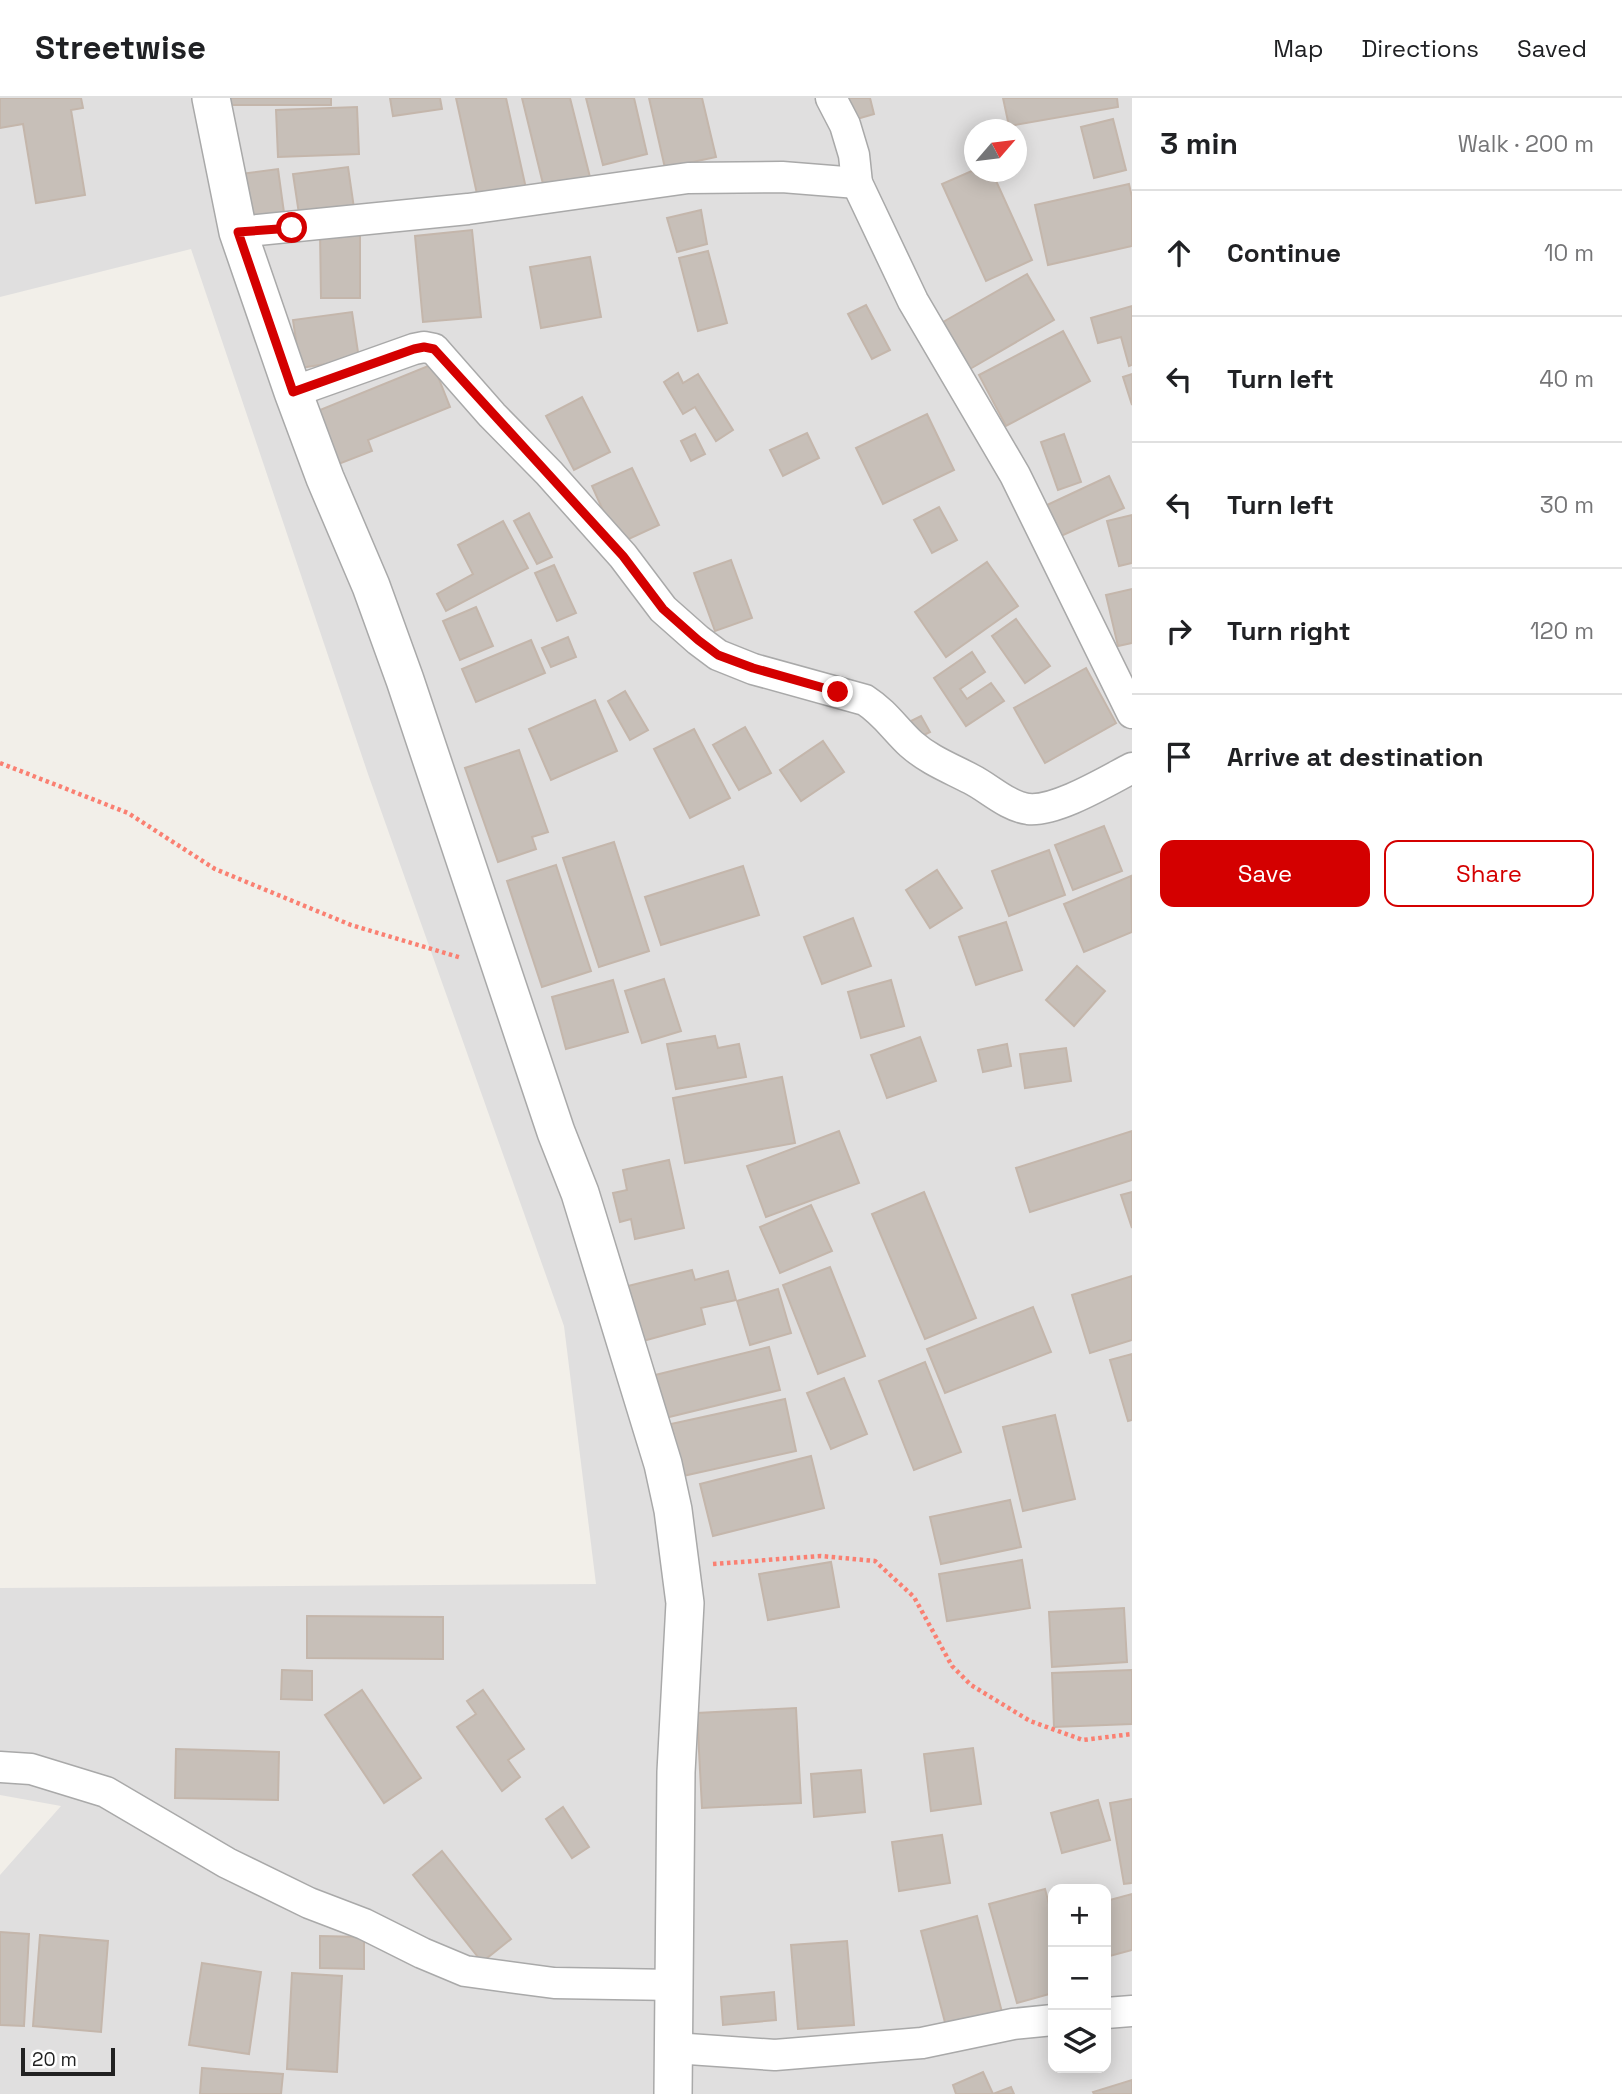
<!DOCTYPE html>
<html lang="en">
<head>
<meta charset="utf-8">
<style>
	:root { --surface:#fff; --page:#f2f2f2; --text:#202124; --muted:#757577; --line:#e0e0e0; --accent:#d40000 }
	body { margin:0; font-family:"Space Grotesk",sans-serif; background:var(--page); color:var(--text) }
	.controls { position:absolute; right:21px; bottom:21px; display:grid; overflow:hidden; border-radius:14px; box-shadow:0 4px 18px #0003 }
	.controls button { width:63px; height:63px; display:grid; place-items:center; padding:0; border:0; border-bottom:2px solid var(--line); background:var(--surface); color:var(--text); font:35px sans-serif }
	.compass { position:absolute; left:964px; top:21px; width:63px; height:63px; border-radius:50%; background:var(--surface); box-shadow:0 4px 18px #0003; rotate:62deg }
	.scale { position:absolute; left:21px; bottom:18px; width:94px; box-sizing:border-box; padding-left:7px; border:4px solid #222; border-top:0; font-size:19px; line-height:24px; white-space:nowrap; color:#222; -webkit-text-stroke:5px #fff; paint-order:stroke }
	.stop { position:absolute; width:21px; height:21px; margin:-16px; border:5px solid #d40000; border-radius:50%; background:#fff }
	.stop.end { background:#d40000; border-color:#fff; box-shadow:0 2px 7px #0008 }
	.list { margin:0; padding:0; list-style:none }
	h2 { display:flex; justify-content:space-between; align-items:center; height:91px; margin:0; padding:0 28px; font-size:30px }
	h2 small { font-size:23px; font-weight:400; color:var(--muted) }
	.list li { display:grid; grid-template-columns:46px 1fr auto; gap:21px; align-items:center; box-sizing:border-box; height:126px; padding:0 28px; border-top:2px solid var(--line) }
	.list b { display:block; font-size:26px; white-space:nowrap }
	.list em { font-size:23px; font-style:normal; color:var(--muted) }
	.actions { display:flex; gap:14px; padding:21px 28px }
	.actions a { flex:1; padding:16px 0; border:2px solid var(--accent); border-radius:14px; text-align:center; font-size:24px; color:var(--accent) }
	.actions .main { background:var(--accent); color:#fff }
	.icon { flex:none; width:38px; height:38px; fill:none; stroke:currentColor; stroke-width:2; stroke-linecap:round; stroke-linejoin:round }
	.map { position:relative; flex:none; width:1132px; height:1996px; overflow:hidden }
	header { display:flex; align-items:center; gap:42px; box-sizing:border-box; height:98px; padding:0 35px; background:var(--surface); border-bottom:2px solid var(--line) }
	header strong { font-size:33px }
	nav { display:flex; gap:38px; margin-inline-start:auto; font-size:24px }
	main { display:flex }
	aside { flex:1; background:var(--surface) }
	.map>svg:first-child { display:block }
	.residential { fill:#e0dfdf; fill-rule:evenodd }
	.building { fill:#c7bfb8; stroke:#c4b6ab; stroke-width:2 }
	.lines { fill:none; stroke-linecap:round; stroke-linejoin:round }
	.minor-casing { stroke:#a9a9a9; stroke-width:33 }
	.tertiary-casing { stroke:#a9a9a9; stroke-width:40 }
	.path { stroke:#fa8072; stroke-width:4.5; stroke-dasharray:3.5 3.5; stroke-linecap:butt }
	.minor { stroke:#fff; stroke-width:30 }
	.tertiary { stroke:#fff; stroke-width:37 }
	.route { stroke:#d40000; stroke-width:9 }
</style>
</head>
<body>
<header>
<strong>Streetwise</strong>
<nav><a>Map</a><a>Directions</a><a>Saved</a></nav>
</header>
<main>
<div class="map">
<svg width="1132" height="1996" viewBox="0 0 1132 1996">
	<rect width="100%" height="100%" fill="#f2efe9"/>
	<path class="residential" d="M0 0H1132V1996H0V1777L61 1708 0 1697V1490L596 1486 564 1228 368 676 191 151 0 199ZM974 32H1016V74H974ZM1053 1791H1106V1970H1053Z"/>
	<g class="building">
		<polygon points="0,0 81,0 83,10 71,12 85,97 36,105 23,26 0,30"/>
		<rect x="221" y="0" width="110" height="7"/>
		<polygon points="390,0 440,0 442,11 393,18"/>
		<polygon points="456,0 506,0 527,95 479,105"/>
		<polygon points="522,0 570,0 591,83 545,94"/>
		<polygon points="586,0 634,0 647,56 603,67"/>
		<polygon points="649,0 702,0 716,59 665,70"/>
		<polygon points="843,0 870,0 874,16 850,23"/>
		<polygon points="1003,0 1117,0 1118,9 1009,28"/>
		<polygon points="357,9 359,56 278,59 276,12"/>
		<polygon points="1113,21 1126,72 1094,80 1081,29"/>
		<polygon points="348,69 354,110 299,116 293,76"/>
		<polygon points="278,71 285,122 247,127 240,76"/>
		<polygon points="974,72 974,74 992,74 1032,162 986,183 942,86"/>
		<polygon points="1129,86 1132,99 1132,148 1048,167 1035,107"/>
		<polygon points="701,112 707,146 677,154 667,120"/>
		<polygon points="472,132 481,219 423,224 415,138"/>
		<polygon points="320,134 360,134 360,200 321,200"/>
		<polygon points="708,153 727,225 698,233 679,160"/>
		<polygon points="590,159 601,219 541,230 530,169"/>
		<polygon points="1027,176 1054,222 970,271 943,224"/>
		<polygon points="866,207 890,252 872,261 848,216"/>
		<polygon points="1132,208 1132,267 1129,268 1121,239 1098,245 1091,220"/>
		<polygon points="352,214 359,261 300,270 293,222"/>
		<polygon points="1063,233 1090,283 1006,328 979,277"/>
		<polygon points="433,266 450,309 368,342 372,353 336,367 315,314"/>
		<polygon points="678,275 683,285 698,276 733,332 716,343 695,309 683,316 664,284"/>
		<polygon points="1132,276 1132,307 1123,279"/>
		<polygon points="582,299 610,354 574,372 546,318"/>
		<polygon points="927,316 954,372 883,406 856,350"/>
		<polygon points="807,335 819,360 783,378 770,352"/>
		<polygon points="695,336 705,356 691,363 681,343"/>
		<polygon points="1064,336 1081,384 1058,392 1041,344"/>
		<polygon points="632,370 659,427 618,446 592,388"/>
		<polygon points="1109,378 1124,410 1061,438 1047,407"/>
		<polygon points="939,409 957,442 932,455 914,422"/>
		<polygon points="529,415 552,459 537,466 514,423"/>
		<polygon points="1132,417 1132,465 1119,468 1107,423"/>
		<polygon points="503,423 528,470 446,513 437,496 473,476 458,447"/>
		<polygon points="731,462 752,520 715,533 694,475"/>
		<polygon points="987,464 1018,508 946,559 915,514"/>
		<polygon points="554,467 576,515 557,523 535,475"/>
		<polygon points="1132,491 1132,545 1118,548 1106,497"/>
		<polygon points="476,509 493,548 460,562 443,523"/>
		<polygon points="1016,521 1050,568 1025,585 992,538"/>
		<polygon points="568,539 576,559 551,569 542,550"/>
		<polygon points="531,542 545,575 476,604 462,571"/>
		<polygon points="972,554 985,574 960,591 967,601 991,585 1004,603 966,628 934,580"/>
		<polygon points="1086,570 1116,625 1045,665 1014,610"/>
		<polygon points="625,593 648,632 630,642 608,603"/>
		<polygon points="595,602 617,653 551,682 529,631"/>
		<polygon points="921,618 930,634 920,639 911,623"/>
		<polygon points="745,629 771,675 739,692 713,647"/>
		<polygon points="694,631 730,700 690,720 654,651"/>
		<polygon points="823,643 844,674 801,703 780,672"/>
		<polygon points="519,652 548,734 532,739 536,751 498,764 465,670"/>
		<polygon points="1104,728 1122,773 1073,792 1055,747"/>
		<polygon points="614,744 649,853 599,869 563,760"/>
		<polygon points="1049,752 1065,797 1009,818 992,773"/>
		<polygon points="556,767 591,873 542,889 507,783"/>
		<polygon points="743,768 759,817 661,847 645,799"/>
		<polygon points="937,772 962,810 930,830 906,792"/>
		<polygon points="1131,778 1132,834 1084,854 1064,806"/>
		<polygon points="853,820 871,868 822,886 804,839"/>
		<polygon points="1006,824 1022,872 976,887 959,839"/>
		<polygon points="1077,868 1105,893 1074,928 1046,902"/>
		<polygon points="664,881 681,933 642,945 625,893"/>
		<polygon points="613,882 628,934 566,951 552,899"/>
		<polygon points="891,882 904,928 861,940 848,894"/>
		<polygon points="715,938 718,950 739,946 746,979 676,991 667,946"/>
		<polygon points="920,939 936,983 887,1000 871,957"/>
		<polygon points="1007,946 1011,968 983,974 978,952"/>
		<polygon points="1066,950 1071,983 1025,990 1020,956"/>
		<polygon points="782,979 795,1045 685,1065 673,1000"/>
		<polygon points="839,1033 859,1085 766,1119 747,1068"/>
		<polygon points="1132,1033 1132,1082 1030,1114 1016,1070"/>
		<polygon points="669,1062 684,1130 635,1141 631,1121 620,1124 613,1095 627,1092 623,1072"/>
		<polygon points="924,1094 976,1220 925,1241 872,1116"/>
		<polygon points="1132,1094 1132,1130 1121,1097"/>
		<polygon points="811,1107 832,1153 780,1175 760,1129"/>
		<polygon points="830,1169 865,1258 818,1276 783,1187"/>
		<polygon points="692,1172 695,1182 728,1173 736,1202 701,1210 705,1226 643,1243 628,1188"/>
		<polygon points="1132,1178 1132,1242 1090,1255 1072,1197"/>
		<polygon points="778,1191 791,1235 750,1247 737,1203"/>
		<polygon points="1033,1209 1051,1254 945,1295 927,1251"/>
		<polygon points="769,1249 780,1292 661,1321 651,1278"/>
		<polygon points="1132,1256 1132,1322 1128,1323 1110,1262"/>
		<polygon points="925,1264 961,1354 914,1372 879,1283"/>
		<polygon points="844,1280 867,1336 831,1351 807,1295"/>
		<polygon points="785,1301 796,1353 683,1378 671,1326"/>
		<polygon points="1055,1317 1075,1401 1023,1413 1003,1329"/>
		<polygon points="811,1358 824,1410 713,1438 700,1386"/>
		<polygon points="1010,1402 1021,1449 941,1466 930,1419"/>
		<polygon points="1022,1462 1030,1510 947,1523 939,1476"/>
		<polygon points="831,1464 839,1509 768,1522 759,1476"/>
		<polygon points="1124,1510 1127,1564 1052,1569 1049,1514"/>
		<polygon points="307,1518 443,1519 443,1561 307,1560"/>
		<polygon points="282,1572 312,1573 312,1602 281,1601"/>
		<polygon points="1132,1572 1132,1626 1054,1629 1052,1575"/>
		<polygon points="362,1592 421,1680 384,1705 325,1617"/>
		<polygon points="483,1592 524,1651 508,1662 520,1679 502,1693 457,1629 476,1616 467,1603"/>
		<polygon points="796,1610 801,1705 702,1710 697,1615"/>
		<polygon points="973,1650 981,1706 931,1713 924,1656"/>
		<polygon points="176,1651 279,1654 278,1702 175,1700"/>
		<polygon points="861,1672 865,1714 814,1719 811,1676"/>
		<polygon points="1132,1701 1132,1785 1124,1786 1110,1705"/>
		<polygon points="1098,1702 1110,1742 1062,1755 1051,1715"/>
		<polygon points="563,1709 589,1749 572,1760 546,1721"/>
		<polygon points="942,1737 950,1785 899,1793 892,1744"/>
		<polygon points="442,1753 511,1841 482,1864 413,1777"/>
		<polygon points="1045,1791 1053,1821 1053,1895 1017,1905 989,1806"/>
		<polygon points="1132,1796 1132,1852 1106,1859 1106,1803"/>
		<polygon points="977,1818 1003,1918 947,1932 921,1833"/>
		<polygon points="0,1834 29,1836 24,1928 0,1927"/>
		<polygon points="40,1837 108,1843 101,1934 33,1928"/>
		<polygon points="320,1838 364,1839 364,1871 320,1870"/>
		<polygon points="847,1843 854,1927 798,1931 791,1847"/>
		<polygon points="202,1865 261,1874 249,1956 189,1947"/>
		<polygon points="292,1875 342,1878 337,1974 287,1971"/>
		<polygon points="774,1894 776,1922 723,1927 721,1899"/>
		<polygon points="202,1970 283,1976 281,1996 200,1996"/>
		<polygon points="983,1974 993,1996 1011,1989 1014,1996 956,1996 953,1987"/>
		<polygon points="1132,1982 1132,1996 1094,1996 1093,1994"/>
	</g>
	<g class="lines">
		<g class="minor-casing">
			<g id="minor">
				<polyline points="831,0 845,27 854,57 857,85 913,203 1015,377 1132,615"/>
				<polyline points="238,134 468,111 688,80 782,79 857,85"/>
				<path d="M293 294 414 251 424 249 434 251 492 317 549 375 623 458 663 511 698 542 718 557 753 571 865 602C885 615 894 630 911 646 929 662 950 670 971 681 989 690 1007 708 1028 711 1056 714 1107 683 1132 670"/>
				<polyline points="0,1669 31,1671 106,1694 227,1765 309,1805 364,1826 422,1855 465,1873 554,1885 675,1887"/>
				<polyline points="1106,1915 1132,1913"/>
				<polyline points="674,1950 775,1957 922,1945 1013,1926 1053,1922"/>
			</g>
		</g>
		<g class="tertiary-casing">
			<polyline id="tertiary" points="211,0 238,134 293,294 325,380 371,488 405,582 556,1034 580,1095 663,1366 673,1412 685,1505 676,1674 673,1996"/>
		</g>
		<g class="path">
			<polyline points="0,665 128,715 215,771 351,827 462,860"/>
			<polyline points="713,1466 821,1458 875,1463 914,1499 952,1568 971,1587 1030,1623 1083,1642 1132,1636"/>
		</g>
		<use href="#minor" class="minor"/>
		<use href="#tertiary" class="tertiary"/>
	</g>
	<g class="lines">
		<polyline class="route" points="292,130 238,134 293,294 414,251 424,249 434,251 623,458 663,511 698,542 718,557 753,570 838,594"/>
	</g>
</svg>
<div class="controls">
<button>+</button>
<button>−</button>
<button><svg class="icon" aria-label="layers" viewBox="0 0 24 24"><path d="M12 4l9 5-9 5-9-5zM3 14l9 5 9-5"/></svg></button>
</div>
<svg class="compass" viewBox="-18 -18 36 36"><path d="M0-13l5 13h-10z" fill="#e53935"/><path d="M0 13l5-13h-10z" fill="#757577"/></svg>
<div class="scale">20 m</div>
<div class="stop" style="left:292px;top:130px"></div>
<div class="stop end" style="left:838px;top:594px"></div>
</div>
<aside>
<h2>3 min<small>Walk · 200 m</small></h2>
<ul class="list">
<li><svg class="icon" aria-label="ahead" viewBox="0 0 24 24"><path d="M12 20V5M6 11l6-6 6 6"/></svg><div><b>Continue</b></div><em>10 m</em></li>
<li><svg class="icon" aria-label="left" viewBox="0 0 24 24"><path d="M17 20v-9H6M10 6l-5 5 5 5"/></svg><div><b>Turn left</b></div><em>40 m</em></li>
<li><svg class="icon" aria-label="left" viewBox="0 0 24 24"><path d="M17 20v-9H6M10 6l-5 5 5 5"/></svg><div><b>Turn left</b></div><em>30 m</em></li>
<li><svg class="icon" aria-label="right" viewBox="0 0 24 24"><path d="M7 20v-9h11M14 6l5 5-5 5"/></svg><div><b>Turn right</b></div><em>120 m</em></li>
<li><svg class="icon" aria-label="arrive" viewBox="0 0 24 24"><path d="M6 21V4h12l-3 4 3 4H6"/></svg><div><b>Arrive at destination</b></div></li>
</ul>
<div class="actions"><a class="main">Save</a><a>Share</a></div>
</aside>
</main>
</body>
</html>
